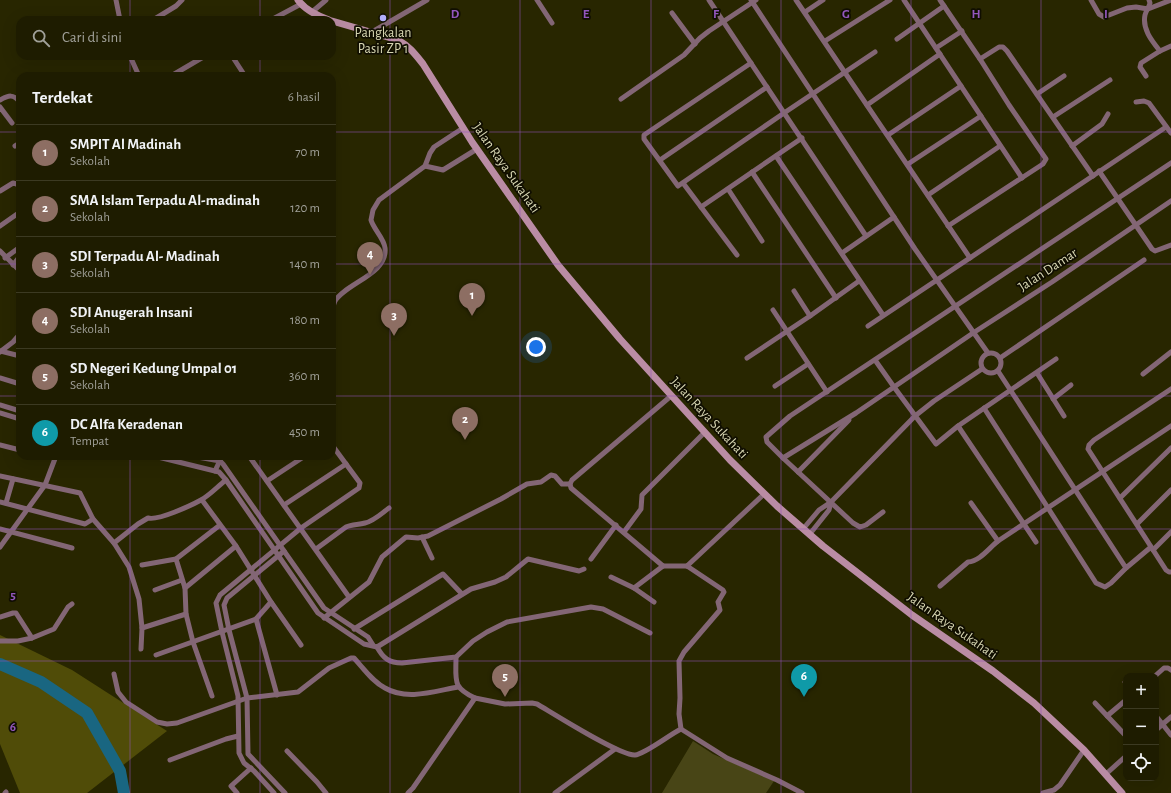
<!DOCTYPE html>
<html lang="id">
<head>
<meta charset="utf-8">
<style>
	:root { --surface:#1e1c00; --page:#2b290f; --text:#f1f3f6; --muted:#a1a199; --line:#3c3a22; --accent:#b45309 }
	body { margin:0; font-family:"Alegreya Sans",sans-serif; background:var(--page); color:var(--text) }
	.controls { position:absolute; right:12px; bottom:12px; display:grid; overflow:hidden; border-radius:8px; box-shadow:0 4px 16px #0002 }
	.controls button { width:36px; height:36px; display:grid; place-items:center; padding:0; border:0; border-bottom:1px solid var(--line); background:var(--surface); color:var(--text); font:20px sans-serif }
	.you { position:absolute; left:536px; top:347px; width:14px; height:14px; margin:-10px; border:3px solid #fff; border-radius:50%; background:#1a73e8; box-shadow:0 0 0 6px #1a73e833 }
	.badge { display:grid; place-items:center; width:26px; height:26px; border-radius:50%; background:var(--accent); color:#fff; font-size:13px; font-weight:700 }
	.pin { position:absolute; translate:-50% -33px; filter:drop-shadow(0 1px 2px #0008) }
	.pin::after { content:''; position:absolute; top:21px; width:14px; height:12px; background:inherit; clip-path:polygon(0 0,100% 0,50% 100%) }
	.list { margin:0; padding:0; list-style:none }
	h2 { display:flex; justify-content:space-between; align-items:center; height:52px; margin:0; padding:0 16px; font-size:17px }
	h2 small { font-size:13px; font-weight:400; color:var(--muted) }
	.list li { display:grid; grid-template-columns:26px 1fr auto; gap:12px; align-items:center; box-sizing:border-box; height:56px; padding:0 16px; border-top:1px solid var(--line) }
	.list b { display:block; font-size:15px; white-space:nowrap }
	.list p { margin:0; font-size:13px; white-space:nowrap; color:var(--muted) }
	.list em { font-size:13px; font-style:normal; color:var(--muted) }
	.icon { flex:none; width:22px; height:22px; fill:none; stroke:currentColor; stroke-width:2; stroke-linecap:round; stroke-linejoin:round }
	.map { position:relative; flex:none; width:1171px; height:793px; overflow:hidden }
	.search { position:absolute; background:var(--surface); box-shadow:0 4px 16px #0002; left:16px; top:16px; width:320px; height:44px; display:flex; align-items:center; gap:10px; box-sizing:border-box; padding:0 14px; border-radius:12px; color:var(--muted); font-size:15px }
	.panel { position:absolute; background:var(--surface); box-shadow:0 4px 16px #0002; left:16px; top:72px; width:320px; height:388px; border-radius:12px }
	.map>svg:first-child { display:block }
	.green { fill:#484516 }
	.forest { fill:#504c08 }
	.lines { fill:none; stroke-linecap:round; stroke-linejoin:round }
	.river { stroke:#196681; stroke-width:12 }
	.street { stroke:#836675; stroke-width:5 }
	.secondary { stroke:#ba8ca4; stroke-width:7 }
	.grid { fill:none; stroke:#9256bc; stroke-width:1; stroke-opacity:0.55 }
	.poi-dot { fill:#b1adfa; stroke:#100e00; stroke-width:1.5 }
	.labels { text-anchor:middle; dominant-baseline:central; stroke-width:3.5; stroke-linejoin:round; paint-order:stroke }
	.poi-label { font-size:14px; fill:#d6d5b1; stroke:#100e00 }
	.street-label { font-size:14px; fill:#d6d5b1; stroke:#100e00 }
	.grid-label { font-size:13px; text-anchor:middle; font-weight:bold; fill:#9256bc; stroke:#100e00; stroke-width:3.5; stroke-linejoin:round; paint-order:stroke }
</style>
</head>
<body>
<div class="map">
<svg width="1171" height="793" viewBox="0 0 1171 793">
	<rect width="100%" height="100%" fill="#282600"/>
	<polygon class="green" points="693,741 713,754 774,781 766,793 662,793"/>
	<polygon class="forest" points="0,635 72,670 167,731 87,793 20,793 0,744"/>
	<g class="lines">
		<polyline class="river" points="0,664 41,682 87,713 120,771 124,793"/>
		<g class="street">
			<polyline points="116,0 120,20"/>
			<polyline points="537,0 552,23"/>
			<polyline points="709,0 866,236"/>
			<polyline points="751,0 915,249 988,353"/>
			<polyline points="796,0 970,258"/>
			<polyline points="904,0 1022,178"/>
			<polyline points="940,0 980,59 1009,105 1046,159 1043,164 948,226"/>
			<polyline points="1091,0 1099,14 1104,17 1127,8 1136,7 1148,9 1171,0"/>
			<path d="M1149 0 1150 3C1149 7 1146 11 1145 15 1142 29 1152 41 1160 51"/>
			<polyline points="312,12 326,0"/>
			<polyline points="805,12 823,0"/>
			<polyline points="672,13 695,44"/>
			<polyline points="153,20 176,6 182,0"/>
			<polyline points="271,20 301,4"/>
			<polyline points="372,32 427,0"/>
			<polyline points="897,39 944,6"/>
			<polyline points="825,41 890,0"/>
			<polyline points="936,48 962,31"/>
			<polyline points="130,56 139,76"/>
			<polyline points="232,56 245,76"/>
			<polyline points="980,59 999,47 1003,47 1007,51 1093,176"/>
			<polyline points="751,63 644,135 644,139 678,186 784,113 875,52"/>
			<polyline points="171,76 205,56"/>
			<polyline points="1146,76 1140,67 1141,63 1160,51 1171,46"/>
			<polyline points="1037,94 1064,76"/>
			<polyline points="621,99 684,55 700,38 709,31 756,0"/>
			<path d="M0 100C9 95 13 94 20 102"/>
			<polyline points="1136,102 1144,101 1149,103 1171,133"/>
			<polyline points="867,105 940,54"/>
			<polyline points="0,107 12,123"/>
			<polyline points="1053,117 1110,80"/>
			<polyline points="888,135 961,86"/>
			<polyline points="15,146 20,143"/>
			<polyline points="1072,146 1102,124 1108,114"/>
			<polyline points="776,156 883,315"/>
			<polyline points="660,160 767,87"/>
			<polyline points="908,164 981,116"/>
			<polyline points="425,166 443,170 477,149"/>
			<polyline points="1099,171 1152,249 1155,251 1171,245"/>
			<polyline points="752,172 836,298"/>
			<polyline points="683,183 737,255"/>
			<polyline points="728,189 762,241"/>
			<polyline points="0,191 13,183 17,184 20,189"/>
			<polyline points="928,195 1000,146"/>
			<polyline points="701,207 802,138"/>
			<polyline points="0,226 20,212"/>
			<polyline points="0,251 20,271"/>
			<polyline points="842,253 894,217"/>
			<polyline points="5,258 20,247"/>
			<polyline points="13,265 20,256"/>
			<polyline points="794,291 810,316"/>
			<polyline points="19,307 20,308"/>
			<polyline points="773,310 827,392"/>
			<path d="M332 313C333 309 333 305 335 301 346 283 388 274 385 248 384 238 374 230 371 220L373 210 379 200 425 166 430 153 434 147 463 128"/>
			<polyline points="868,326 1166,127"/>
			<polyline points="0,351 20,356"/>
			<polyline points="0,352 13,342 20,334"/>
			<circle cx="991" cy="363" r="10"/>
			<polyline points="747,358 810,316 859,281"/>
			<polyline points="1000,358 1144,260"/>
			<polyline points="875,360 894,387 936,444 958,426 1056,359"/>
			<polyline points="998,371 1126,568 1151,547"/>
			<polyline points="1037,373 1064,416"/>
			<polyline points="1143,374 1171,352"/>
			<polyline points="0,378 20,384"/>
			<polyline points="775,386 808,364"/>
			<polyline points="1171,389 1094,440 1089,445 1088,449 1166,570 1169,572 1171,572"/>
			<polyline points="1053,399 1071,385"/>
			<polyline points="0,405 20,411"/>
			<polyline points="984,408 1096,583 1105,587 1111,583 1126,568"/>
			<polyline points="0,413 20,419"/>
			<polyline points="958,426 1036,542"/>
			<polyline points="0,445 20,450"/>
			<polyline points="46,456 55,458"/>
			<polyline points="154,456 219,472 226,480 318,613 364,644 377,647 471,589 495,582 506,577 528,559 579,571 584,569"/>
			<polyline points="192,456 220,461 223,464 324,608 368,637 373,645"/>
			<polyline points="249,456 349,597"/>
			<polyline points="783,458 856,413 973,333 1052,282 1171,201"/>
			<polyline points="215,471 222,456"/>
			<polyline points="798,472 849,420"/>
			<path d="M0 476 80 493 93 519 114 543 138 524 148 518C158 521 192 505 201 500 210 495 218 486 226 480"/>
			<polyline points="267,481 305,456"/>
			<polyline points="1120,498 1171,448"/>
			<polyline points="202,500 236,546 271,602 301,645"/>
			<polyline points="0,502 85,524 93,519"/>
			<polyline points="6,503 13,479"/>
			<polyline points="971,503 998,541"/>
			<polyline points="284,505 346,464"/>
			<polyline points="883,512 866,525 860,527 853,523 783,458 767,442 766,437 790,416 1171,163"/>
			<polyline points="1137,524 1171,490"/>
			<polyline points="0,529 72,548"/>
			<polyline points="803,529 819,510 831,502 915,416 934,401 982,369"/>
			<polyline points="624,532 641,509 642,495 705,432"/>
			<polyline points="809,535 829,510 831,502"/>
			<polyline points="422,537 432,558"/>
			<polyline points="114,543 129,567 139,599 142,628 141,649"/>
			<polyline points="0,547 45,485 56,456"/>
			<path d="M316 549 346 527C352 524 358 525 365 523 374 521 382 513 389 508"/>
			<polyline points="1153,550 1171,532"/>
			<polyline points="284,551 227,598 224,605 229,630 247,698 248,754 285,793"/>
			<polyline points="176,559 185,588 186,614 193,642 212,696"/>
			<polyline points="591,559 616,525"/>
			<polyline points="142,565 176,559 220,525"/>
			<polyline points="687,566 764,494"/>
			<polyline points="611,577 634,588"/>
			<path d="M940 586 968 562C980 561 989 548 998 541L1171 426"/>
			<polyline points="185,588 236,546"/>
			<polyline points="155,590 182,580"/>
			<polyline points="654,602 634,588 663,566"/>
			<polyline points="0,617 13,613 16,613 32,638"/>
			<polyline points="324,618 369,582 382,557 406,537 418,538 428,536 501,499 527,484 541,482 551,475 555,476 562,484 570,484"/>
			<polyline points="256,619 277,695"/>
			<polyline points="142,628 186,614"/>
			<polyline points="354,629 443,574 462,594"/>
			<polyline points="0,641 18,641 32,638 54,629 68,607 72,604"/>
			<path d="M377 647C383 658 389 663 402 663L456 657 473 641 487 632 507 622 591 607 603 609 650 633"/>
			<polyline points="156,655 256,619 271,602"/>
			<path d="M456 657C456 681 452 687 475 698"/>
			<path d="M114 674 118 692 126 702 157 722 167 724 177 723 247 698 298 692 329 668 351 658H354C364 669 372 681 385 688 407 701 435 691 458 687"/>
			<polyline points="1155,676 1164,668 1168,668 1171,670"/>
			<polyline points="1125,682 1126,683"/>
			<polyline points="1095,703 1126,736"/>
			<polyline points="1107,716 1126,700"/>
			<polyline points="1156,716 1171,735"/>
			<polyline points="681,729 727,758 777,780 802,793"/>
			<polyline points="1156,730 1171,717"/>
			<polyline points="287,751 317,782 326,793"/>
			<polyline points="170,760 226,739 238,736"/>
			<polyline points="1106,774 1126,756"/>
			<polyline points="5,793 6,792"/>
			<polyline points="237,793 231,786 251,768"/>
			<polyline points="274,793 254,771 244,763 239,753 238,696 222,632 216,603 220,595 301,528 359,488 360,483 332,445"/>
			<path d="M408 793 413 788 475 698 505 704 532 703 537 704C554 714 620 756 635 755 645 754 669 735 681 729L679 714 680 698 679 661 684 652 720 610 718 602 724 592 723 590 687 566H663L571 488 570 484 572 480 671 396"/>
			<polyline points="555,793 615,749"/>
			<polyline points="1043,793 1054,790 1060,785 1084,750"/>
		</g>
		<g class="secondary">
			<path d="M298 0C305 10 318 16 329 20"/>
			<path d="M332 21 398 40C409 46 415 54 423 64L472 142 558 265 620 339 730 460 777 506 823 546 912 615 993 671 1034 703 1084 750 1122 793"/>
		</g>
	</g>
	<path class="grid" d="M130 0V20M260 0V20M390 0V793M520 0V793M651 0V793M781 0V793M911 0V793M1041 0V793M130 56V76M260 56V76M0 132H20M332 132H1171M0 264H20M332 264H1171M0 396H20M332 396H1171M130 456V793M260 456V793M0 529H1171M0 661H1171"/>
	<circle class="poi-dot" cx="383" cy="18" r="4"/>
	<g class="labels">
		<g class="poi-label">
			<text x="383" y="33">Pangkalan<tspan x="383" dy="16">Pasir ZP 1</tspan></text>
		</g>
		<g class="street-label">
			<text transform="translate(506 168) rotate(55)">Jalan Raya Sukahati</text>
			<text transform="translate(1048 270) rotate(-33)">Jalan Damar</text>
			<text transform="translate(709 418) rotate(47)">Jalan Raya Sukahati</text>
			<text transform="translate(952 626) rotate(35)">Jalan Raya Sukahati</text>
		</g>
	</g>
	<g class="grid-label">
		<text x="455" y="18">D</text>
		<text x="586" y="18">E</text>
		<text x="716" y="18">F</text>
		<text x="846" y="18">G</text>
		<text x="976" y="18">H</text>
		<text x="1106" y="18">I</text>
		<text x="13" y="599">5</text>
		<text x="13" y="731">6</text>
	</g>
</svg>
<div class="controls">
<button>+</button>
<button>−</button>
<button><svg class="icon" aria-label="locate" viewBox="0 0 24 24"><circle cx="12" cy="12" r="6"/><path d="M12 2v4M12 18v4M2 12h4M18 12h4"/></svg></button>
</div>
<div class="you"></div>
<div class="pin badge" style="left:472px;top:316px;background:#8d6e63">1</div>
<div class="pin badge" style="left:465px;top:440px;background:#8d6e63">2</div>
<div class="pin badge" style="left:394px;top:336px;background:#8d6e63">3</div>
<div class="pin badge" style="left:370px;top:275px;background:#8d6e63">4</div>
<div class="pin badge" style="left:505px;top:697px;background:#8d6e63">5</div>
<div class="pin badge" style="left:804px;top:697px;background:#0f9aa8">6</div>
<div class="search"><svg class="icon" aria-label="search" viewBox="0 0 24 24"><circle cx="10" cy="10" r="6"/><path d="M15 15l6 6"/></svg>Cari di sini</div>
<section class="panel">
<h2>Terdekat<small>6 hasil</small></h2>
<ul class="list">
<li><span class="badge" style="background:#8d6e63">1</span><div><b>SMPIT Al Madinah</b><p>Sekolah</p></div><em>70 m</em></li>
<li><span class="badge" style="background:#8d6e63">2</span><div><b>SMA Islam Terpadu Al-madinah</b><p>Sekolah</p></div><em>120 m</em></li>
<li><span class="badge" style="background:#8d6e63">3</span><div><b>SDI Terpadu Al- Madinah</b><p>Sekolah</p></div><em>140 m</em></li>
<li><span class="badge" style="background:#8d6e63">4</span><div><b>SDI Anugerah Insani</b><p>Sekolah</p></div><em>180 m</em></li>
<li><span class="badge" style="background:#8d6e63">5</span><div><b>SD Negeri Kedung Umpal 01</b><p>Sekolah</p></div><em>360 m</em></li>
<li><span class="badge" style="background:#0f9aa8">6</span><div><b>DC Alfa Keradenan</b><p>Tempat</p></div><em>450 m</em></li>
</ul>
</section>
</div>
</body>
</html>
